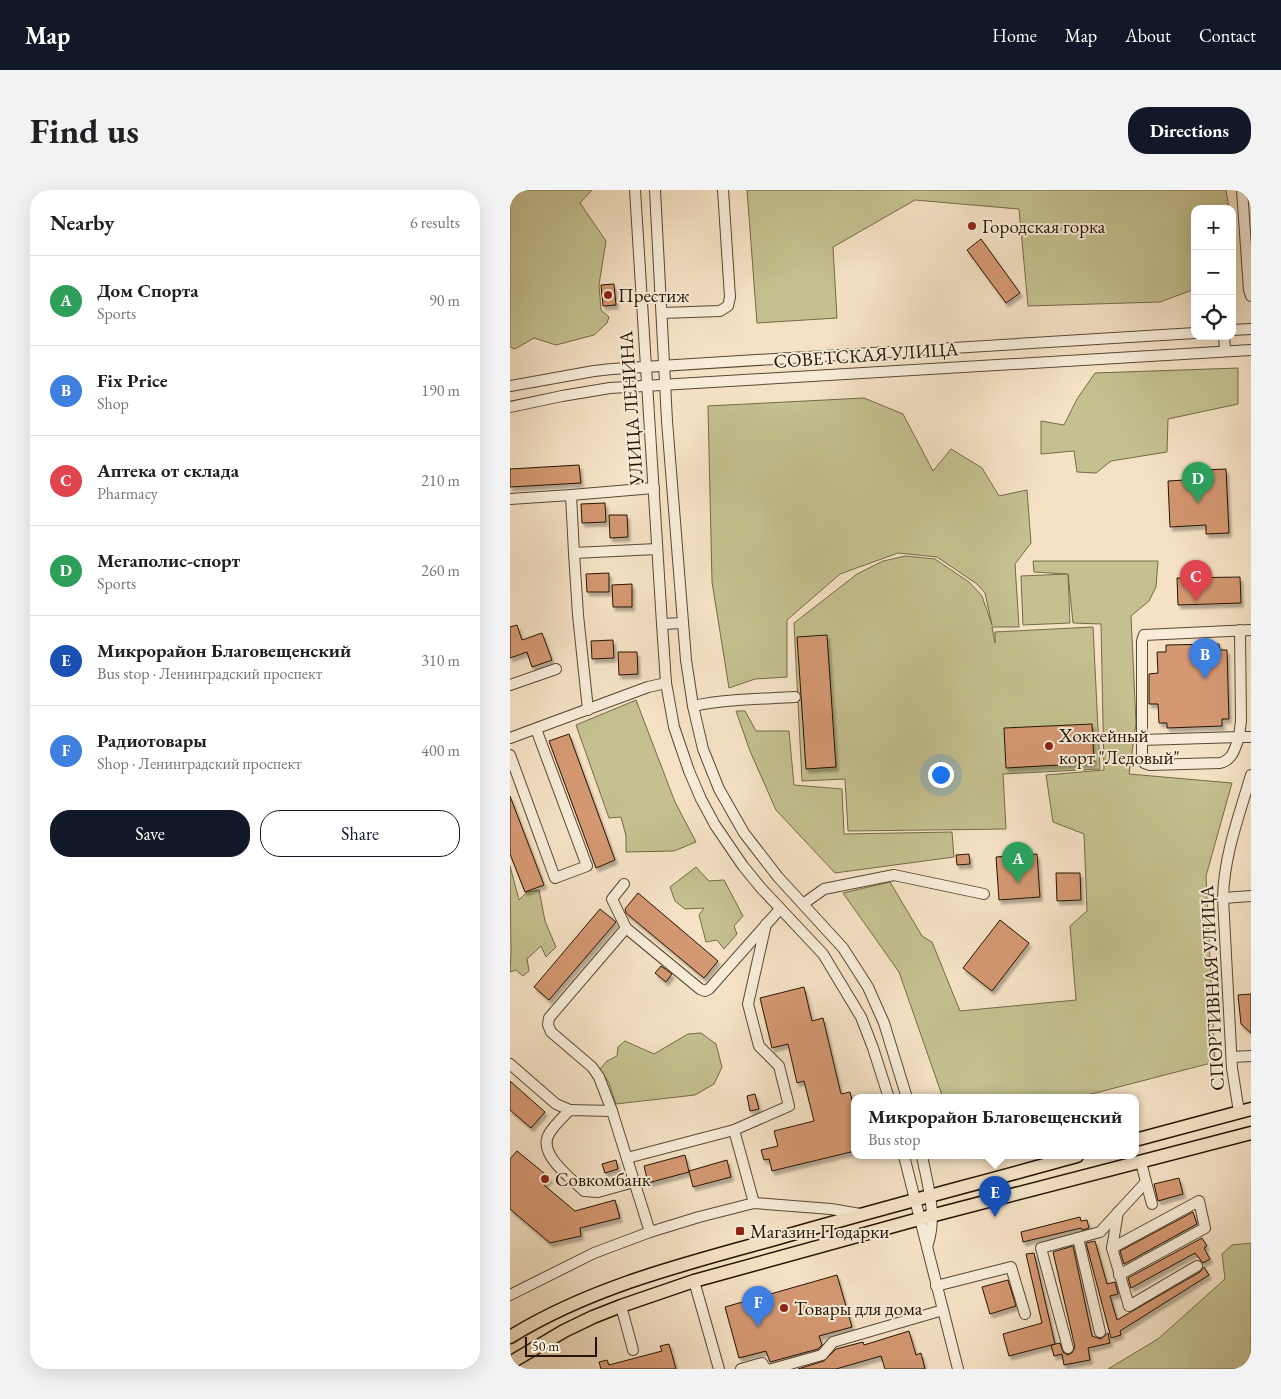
<!DOCTYPE html>
<html lang="en">
<head>
<meta charset="utf-8">
<style>
	:root { --surface:#fff; --page:#f2f2f2; --text:#202124; --muted:#757577; --line:#e0e0e0; --accent:#111827 }
	body { margin:0; font-family:"EB Garamond",serif; background:var(--page); color:var(--text) }
	.controls { position:absolute; right:15px; top:15px; display:grid; overflow:hidden; border-radius:10px; box-shadow:0 5px 20px #0002 }
	.controls button { width:45px; height:45px; display:grid; place-items:center; padding:0; border:0; border-bottom:1px solid var(--line); background:var(--surface); color:var(--text); font:25px sans-serif }
	.scale { position:absolute; left:15px; bottom:12px; width:72px; box-sizing:border-box; padding-left:5px; border:2px solid #251401; border-top:0; font-size:14px; line-height:18px; white-space:nowrap; color:#251401; -webkit-text-stroke:4px #f8ecd9; paint-order:stroke }
	.you { position:absolute; left:430px; top:584px; width:18px; height:18px; margin:-12px; border:4px solid #fff; border-radius:50%; background:#1a73e8; box-shadow:0 0 0 8px #1a73e833 }
	.badge { display:grid; place-items:center; width:32px; height:32px; border-radius:50%; background:var(--accent); color:#fff; font-size:16px; font-weight:700 }
	.pin { position:absolute; translate:-50% -41px; filter:drop-shadow(0 1px 2px #0008) }
	.pin::after { content:''; position:absolute; top:26px; width:18px; height:15px; background:inherit; clip-path:polygon(0 0,100% 0,50% 100%) }
	.popup { position:absolute; left:341px; top:904px; width:288px; height:65px; box-sizing:border-box; display:grid; place-content:center; border-radius:10px; background:var(--surface); filter:drop-shadow(0 1px 4px #0005); font-size:16px; white-space:nowrap; color:var(--muted) }
	.popup b { font-size:19px; color:var(--text) }
	.popup::after { content:''; position:absolute; left:50%; top:100%; margin-left:-10px; border:10px solid transparent; border-top-color:var(--surface) }
	.list { margin:0; padding:0; list-style:none }
	h2 { display:flex; justify-content:space-between; align-items:center; height:65px; margin:0; padding:0 20px; font-size:21px }
	h2 small { font-size:16px; font-weight:400; color:var(--muted) }
	.list li { display:grid; grid-template-columns:32px 1fr auto; gap:15px; align-items:center; box-sizing:border-box; height:90px; padding:0 20px; border-top:1px solid var(--line) }
	.list b { display:block; font-size:19px; white-space:nowrap }
	.list p { margin:0; font-size:16px; white-space:nowrap; color:var(--muted) }
	.list em { font-size:16px; font-style:normal; color:var(--muted) }
	.actions { display:flex; gap:10px; padding:15px 20px }
	.actions a { flex:1; padding:11px 0; border:1px solid var(--accent); border-radius:20px; text-align:center; font-size:18px; color:var(--accent) }
	.actions .main { background:var(--accent); color:#fff }
	.icon { flex:none; width:28px; height:28px; fill:none; stroke:currentColor; stroke-width:2; stroke-linecap:round; stroke-linejoin:round }
	.map { position:relative; flex:none; width:741px; height:1179px; overflow:hidden; border-radius:20px }
	header { display:flex; align-items:center; gap:30px; box-sizing:border-box; height:70px; padding:0 25px; background:var(--accent); color:#fff }
	header strong { font-size:24px }
	nav { display:flex; gap:28px; margin-inline-start:auto; font-size:18px }
	.intro { display:flex; align-items:center; justify-content:space-between; box-sizing:border-box; height:120px; padding:0 30px }
	h1 { margin:0; font-size:35px }
	.button { padding:12px 22px; border-radius:20px; background:var(--accent); color:#fff; font-size:18px; font-weight:700 }
	main { display:flex; gap:30px; padding:0 30px }
	aside { flex:1; background:var(--surface); border-radius:20px; box-shadow:0 5px 20px #0002 }
	.map>svg:first-child { display:block }
	.green { fill:#c4c08f; stroke:#746a48 }
	.building { fill:#d49872; stroke:#251401; filter:url(#shadow) }
	.lines { fill:none; stroke-linecap:round; stroke-linejoin:round }
	.minor-casing { stroke:#594832; stroke-width:12 }
	.major-casing { stroke:#251401; stroke-width:15 }
	.minor { stroke:#f8ecd9; stroke-width:10 }
	.major { stroke:#f5e2c5; stroke-width:12 }
	.poi-dot { fill:#8f2418; stroke:#f8ecd9; stroke-width:2 }
	.labels { text-anchor:middle; dominant-baseline:central; stroke-width:4; stroke-linejoin:round; paint-order:stroke }
	.poi-label { font-size:19px; fill:#251401; stroke:#f8ecd9; text-anchor:start }
	.street-label { font-size:19px; fill:#251401; stroke:#f8ecd9 }
</style>
</head>
<body>
<header>
<strong>Map</strong>
<nav><a>Home</a><a>Map</a><a>About</a><a>Contact</a></nav>
</header>
<div class="intro"><h1>Find us</h1><a class="button">Directions</a></div>
<main>
<aside>
<h2>Nearby<small>6 results</small></h2>
<ul class="list">
<li><span class="badge" style="background:#2e9e5b">A</span><div><b>Дом Спорта</b><p>Sports</p></div><em>90 m</em></li>
<li><span class="badge" style="background:#3f7fe0">B</span><div><b>Fix Price</b><p>Shop</p></div><em>190 m</em></li>
<li><span class="badge" style="background:#e0444e">C</span><div><b>Аптека от склада</b><p>Pharmacy</p></div><em>210 m</em></li>
<li><span class="badge" style="background:#2e9e5b">D</span><div><b>Мегаполис-спорт</b><p>Sports</p></div><em>260 m</em></li>
<li><span class="badge" style="background:#1a4fb4">E</span><div><b>Микрорайон Благовещенский</b><p>Bus stop · Ленинградский проспект</p></div><em>310 m</em></li>
<li><span class="badge" style="background:#3f7fe0">F</span><div><b>Радиотовары</b><p>Shop · Ленинградский проспект</p></div><em>400 m</em></li>
</ul>
<div class="actions"><a class="main">Save</a><a>Share</a></div>
</aside>
<div class="map">
<svg width="741" height="1179" viewBox="0 0 741 1179">
	<defs>
		<filter id="shadow"><feDropShadow dx="2.5" dy="4" stdDeviation="1" flood-color="#0004"/></filter>
	</defs>
	<rect width="100%" height="100%" fill="#f5e2c5"/>
	<filter id="stains"><feTurbulence type="fractalNoise" baseFrequency=".004" numOctaves="4"/><feColorMatrix values="0 0 0 0 .2 0 0 0 0 .09 0 0 0 0 .02 0 0 0 .5 -.17"/></filter>
	<radialGradient id="worn" r=".72"><stop offset=".6" stop-color="#630" stop-opacity="0"/><stop offset="1" stop-color="#630" stop-opacity=".3"/></radialGradient>
	<g class="green">
		<polygon points="0,0 82,0 70,13 96,51 89,95 91,120 99,127 97,133 84,145 46,155 24,148 5,159 0,157"/>
		<polygon points="237,0 716,0 719,19 685,19 685,99 650,112 518,116 509,19 405,10 323,57 327,128 247,133"/>
		<polygon points="728,178 728,214 658,229 657,262 601,271 586,283 567,282 564,261 531,264 531,231 554,235 567,209 585,183"/>
		<polygon points="354,208 393,224 423,281 441,259 472,278 489,306 517,300 521,353 505,374 509,437 482,437 485,453 485,442 583,437 590,579 493,584 496,639 338,641 335,589 292,591 284,433 347,384 373,371 396,366 425,369 459,392 472,406 482,435 475,403 467,394 427,367 388,363 330,384 277,430 277,487 245,489 219,498 202,392 198,216"/>
		<polygon points="523,371 648,371 646,397 639,411 621,426 626,533 619,584 722,593 696,686 705,872 566,908 433,908 389,782 333,703 380,692 412,746 422,752 450,821 566,810 560,736 577,721 574,644 543,632 536,585 594,580 591,434 563,433 558,384 560,433 513,435 511,386 557,384 524,382"/>
		<polygon points="126,510 165,612 186,652 164,661 116,662 116,646 111,627 99,628 66,535"/>
		<polygon points="226,521 235,521 246,541 279,541 284,595 332,599 334,644 442,642 444,667 325,683 266,620 240,561"/>
		<polygon points="0,676 9,710 17,702 29,700 35,731 46,757 36,767 31,756 17,769 19,781 13,786 6,780 0,782 1,764"/>
		<polygon points="186,677 199,691 214,690 233,726 224,736 227,744 214,759 207,750 196,752 189,725 194,718 175,719 165,711 160,697"/>
		<polygon points="191,843 206,854 212,877 204,894 185,905 106,914 99,893 90,879 97,871 107,866 108,857 115,851 144,864 178,844"/>
		<polygon points="741,1053 741,1179 598,1179 648,1149 715,1089 712,1064 722,1055"/>
	</g>
	<g class="building">
		<polygon points="471,49 510,103 496,113 457,60"/>
		<polygon points="104,94 106,115 93,116 91,95"/>
		<polygon points="69,275 71,293 0,297 0,279"/>
		<polygon points="716,279 719,343 696,344 696,335 660,337 658,291 693,289 693,280"/>
		<polygon points="95,313 96,332 72,333 71,314"/>
		<polygon points="99,325 117,325 118,347 100,348"/>
		<polygon points="99,383 99,402 77,402 76,384"/>
		<polygon points="730,387 731,413 668,415 667,388"/>
		<polygon points="122,394 122,417 103,417 102,395"/>
		<polygon points="7,435 12,450 32,443 42,470 22,477 17,462 0,468 0,437"/>
		<polygon points="317,445 326,577 296,579 287,447"/>
		<polygon points="103,450 104,468 82,469 81,451"/>
		<polygon points="709,454 710,460 717,460 719,529 712,529 712,536 657,538 657,533 649,533 648,514 639,514 639,484 648,483 647,462 656,462 656,455"/>
		<polygon points="108,462 127,462 128,484 109,485"/>
		<polygon points="582,534 584,573 496,578 494,538"/>
		<polygon points="59,544 105,670 86,678 39,551"/>
		<polygon points="0,606 34,695 15,702 0,664"/>
		<polygon points="459,664 460,674 447,675 446,665"/>
		<polygon points="527,664 530,707 489,710 486,667"/>
		<polygon points="546,683 570,683 571,710 547,711"/>
		<polygon points="128,703 208,771 194,788 116,723 115,719"/>
		<polygon points="90,719 106,732 39,810 24,797"/>
		<polygon points="490,730 519,753 482,801 453,778"/>
		<polygon points="151,776 162,784 156,792 145,783"/>
		<polygon points="294,797 302,831 313,828 331,904 340,902 345,922 345,961 262,981 259,969 254,970 251,960 268,956 264,941 304,931 294,891 287,893 278,854 262,858 250,808"/>
		<polygon points="741,804 741,843 731,834 728,805"/>
		<polygon points="0,891 35,922 21,938 0,920"/>
		<polygon points="245,904 249,919 240,921 237,906"/>
		<polygon points="7,961 40,988 34,995 65,1021 105,1010 110,1028 70,1038 71,1046 40,1053 0,1019 0,969"/>
		<polygon points="175,965 179,982 138,993 134,976"/>
		<polygon points="106,970 108,979 95,983 92,974"/>
		<polygon points="217,970 221,987 183,997 179,981"/>
		<polygon points="669,988 673,1004 648,1011 644,994"/>
		<polygon points="683,1022 687,1034 614,1074 610,1061"/>
		<polygon points="570,1027 571,1031 577,1030 579,1038 572,1040 571,1038 513,1052 511,1042"/>
		<polygon points="692,1048 697,1056 694,1058 700,1069 693,1073 685,1063 621,1098 618,1088"/>
		<polygon points="585,1051 597,1094 605,1092 608,1104 600,1106 607,1130 690,1082 694,1077 699,1085 610,1141 611,1145 601,1148 576,1053"/>
		<polygon points="563,1056 582,1146 591,1149 598,1143 600,1153 578,1158 580,1170 554,1175 552,1164 544,1166 541,1155 550,1153 553,1162 557,1165 562,1163 565,1157 543,1062"/>
		<polygon points="524,1063 545,1154 499,1166 493,1144 532,1133 516,1064"/>
		<polygon points="327,1085 342,1137 309,1146 312,1155 308,1159 260,1172 256,1161 229,1168 215,1117"/>
		<polygon points="498,1090 506,1116 480,1124 472,1097"/>
		<polygon points="399,1141 406,1165 411,1163 415,1179 375,1179 371,1166 326,1179 288,1179 314,1171 326,1159 353,1152 354,1155"/>
		<polygon points="159,1154 166,1179 91,1179 89,1172 97,1170 99,1175 152,1161 150,1156"/>
	</g>
	<g class="lines">
		<g class="minor-casing">
			<g id="minor">
				<polyline points="125,0 152,434 156,493 164,537 179,581 191,609 205,635 233,676 251,698 313,764 351,827 363,858 379,908"/>
				<polyline points="145,0 157,231 176,470 183,516 193,559 209,599 234,643 268,687 333,758 358,797 374,833 397,908"/>
				<polyline points="732,0 739,100 741,106"/>
				<polyline points="152,123 210,121 218,116 220,107 213,0"/>
				<polyline points="722,140 741,139"/>
				<polyline points="714,146 715,161"/>
				<polyline points="0,196 84,181 102,179 685,143"/>
				<polyline points="0,217 52,206 100,198 741,160"/>
				<polyline points="61,305 144,298"/>
				<polyline points="0,309 61,305 64,363 147,359"/>
				<polyline points="64,363 68,425 78,520"/>
				<polyline points="152,434 173,433"/>
				<path d="M741 440 634 445 632 451V566L634 573 640 575 710 573C723 570 725 558 729 547H741"/>
				<polyline points="0,495 46,479"/>
				<path d="M183 516C216 509 251 509 285 507"/>
				<polyline points="0,548 138,497 156,493"/>
				<polyline points="631,550 729,547 731,531 730,440"/>
				<polyline points="0,565 45,688 77,676 26,539"/>
				<polyline points="114,694 102,709 116,738"/>
				<polyline points="713,708 741,706"/>
				<polyline points="293,714 314,699 384,685 474,704"/>
				<polyline points="722,867 741,866"/>
				<polyline points="0,874 46,914 60,920"/>
				<path d="M102 921 60 920C53 927 44 935 39 944 27 964 62 989 74 1001L88 1002 124 992"/>
				<path d="M729 922 722 878 713 708C714 665 729 626 741 585"/>
				<polyline points="394,966 448,1179"/>
				<path d="M412 966C418 997 428 1026 417 1057"/>
				<polyline points="117,968 224,940"/>
				<polyline points="636,992 642,1014"/>
				<polyline points="244,1013 224,940 279,916 269,876 249,856 238,814 256,734"/>
				<polyline points="608,1022 602,1058 619,1116 687,1076"/>
				<polyline points="140,1042 102,921 89,887 82,877 41,842 38,835 39,828 116,738 190,799 195,801 199,799 270,719"/>
				<polyline points="568,1048 590,1142"/>
				<polyline points="602,1058 689,1011 695,1038 609,1085"/>
				<polyline points="184,1091 209,1179"/>
				<polyline points="426,1096 501,1077 515,1124"/>
				<polyline points="0,1105 84,1063 140,1042 189,1027 244,1013 321,1019 350,1024"/>
				<polyline points="111,1116 123,1160"/>
				<polyline points="558,1158 531,1058 590,1042 636,992 631,972"/>
				<polyline points="231,1179 252,1173 256,1179"/>
				<polyline points="262,1179 312,1165 323,1152 433,1120"/>
			</g>
		</g>
		<g class="major-casing">
			<g id="major">
				<polyline points="625,950 741,919"/>
				<path d="M0 1147C81 1097 174 1074 265 1049 365 1020 466 994 567 966"/>
				<polyline points="0,1173 54,1141 83,1127 111,1116 184,1091 409,1029 741,943"/>
			</g>
		</g>
		<use href="#minor" class="minor"/>
		<use href="#major" class="major"/>
	</g>
	<g class="poi-dot">
		<circle cx="462" cy="36" r="5"/>
		<circle cx="98" cy="105" r="5"/>
		<circle cx="539" cy="556" r="5"/>
		<circle cx="35" cy="989" r="5"/>
		<rect x="225" y="1036" width="10" height="10" rx="2.5"/>
		<circle cx="274" cy="1118" r="5"/>
	</g>
	<g class="labels">
		<g class="poi-label">
			<text x="472" y="36">Городская горка</text>
			<text x="108" y="105">Престиж</text>
			<text x="549" y="545">Хоккейный<tspan x="549" dy="22">корт "Ледовый"</tspan></text>
			<text x="45" y="989">Совкомбанк</text>
			<text x="240" y="1041">Магазин Подарки</text>
			<text x="284" y="1118">Товары для дома</text>
		</g>
		<g class="street-label">
			<text transform="translate(356 165) rotate(-4)">СОВЕТСКАЯ УЛИЦА</text>
			<text transform="translate(121 218) rotate(-94)">УЛИЦА ЛЕНИНА</text>
			<text transform="translate(702 798) rotate(-93)">СПОРТИВНАЯ УЛИЦА</text>
		</g>
	</g>
	<rect width="100%" height="100%" filter="url(#stains)"/>
	<rect width="100%" height="100%" fill="url(#worn)"/>
</svg>
<div class="controls">
<button>+</button>
<button>−</button>
<button><svg class="icon" aria-label="locate" viewBox="0 0 24 24"><circle cx="12" cy="12" r="6"/><path d="M12 2v4M12 18v4M2 12h4M18 12h4"/></svg></button>
</div>
<div class="scale">50 m</div>
<div class="you"></div>
<div class="pin badge" style="left:508px;top:693px;background:#2e9e5b">A</div>
<div class="pin badge" style="left:695px;top:489px;background:#3f7fe0">B</div>
<div class="pin badge" style="left:686px;top:411px;background:#e0444e">C</div>
<div class="pin badge" style="left:688px;top:313px;background:#2e9e5b">D</div>
<div class="pin badge" style="left:485px;top:1027px;background:#1a4fb4">E</div>
<div class="popup"><b>Микрорайон Благовещенский</b>Bus stop</div>
<div class="pin badge" style="left:248px;top:1137px;background:#3f7fe0">F</div>
</div>
</main>
</body>
</html>
